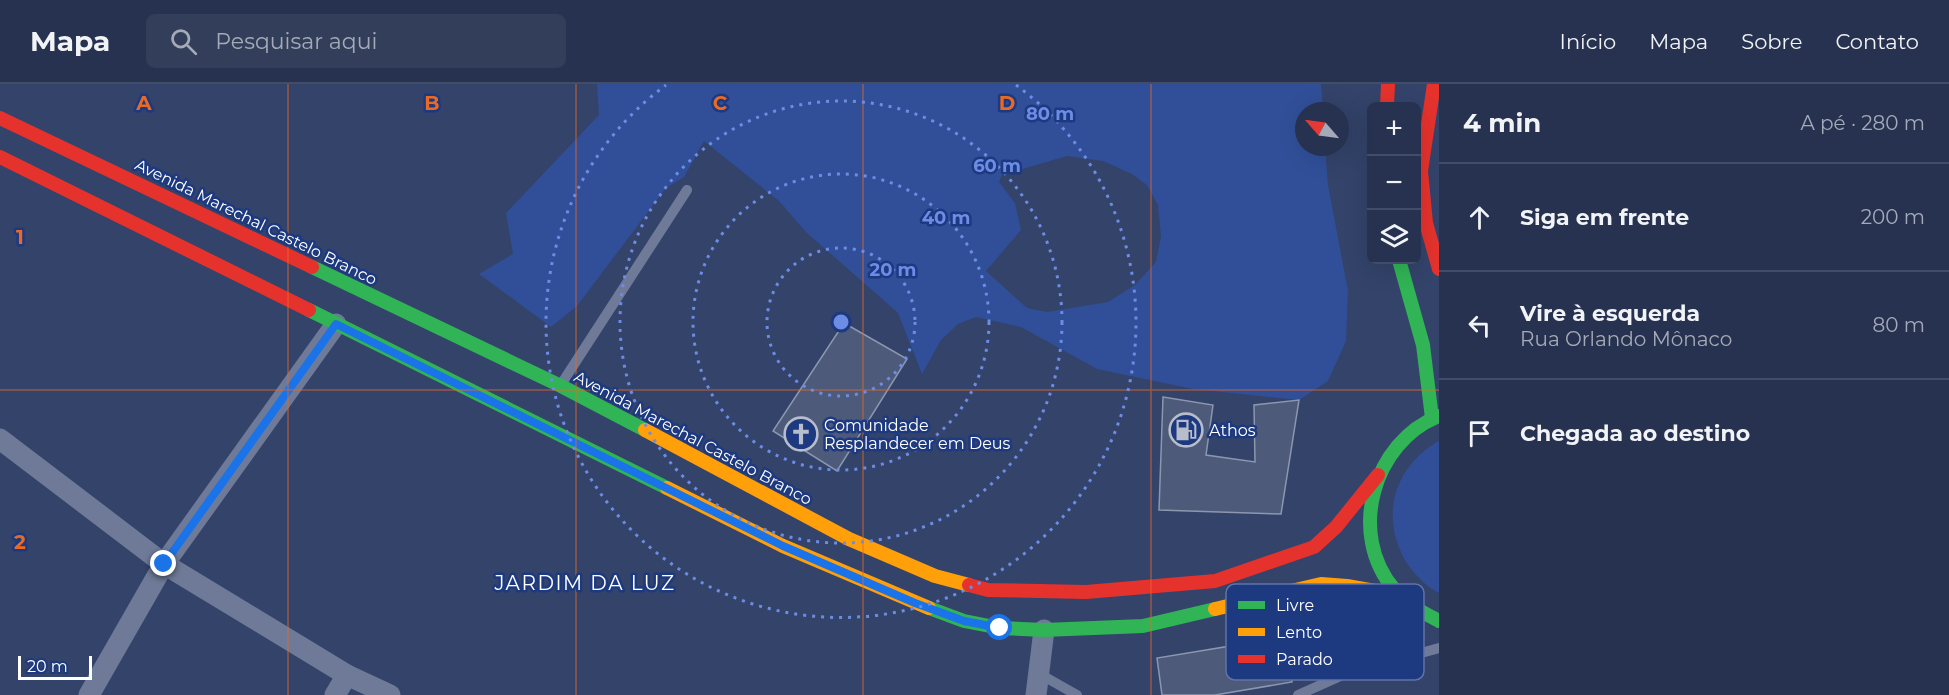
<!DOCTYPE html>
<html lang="pt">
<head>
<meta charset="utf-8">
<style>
	:root { --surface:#263250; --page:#323e5a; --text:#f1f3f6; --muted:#a4aab7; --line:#424d67 }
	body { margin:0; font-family:Montserrat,sans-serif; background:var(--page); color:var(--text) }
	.controls { position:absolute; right:18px; top:18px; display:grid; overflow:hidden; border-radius:9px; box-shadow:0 6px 24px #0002 }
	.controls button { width:54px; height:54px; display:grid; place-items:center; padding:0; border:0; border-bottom:2px solid var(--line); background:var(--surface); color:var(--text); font:30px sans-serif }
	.compass { position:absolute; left:1295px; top:18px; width:54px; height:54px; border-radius:50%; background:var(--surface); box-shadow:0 6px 24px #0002; rotate:298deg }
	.scale { position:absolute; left:18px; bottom:15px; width:74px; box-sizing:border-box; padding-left:6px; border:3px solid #fff; border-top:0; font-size:16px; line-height:21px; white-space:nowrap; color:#fff; -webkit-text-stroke:4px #1d3980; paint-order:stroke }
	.stop { position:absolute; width:18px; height:18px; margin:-14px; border:4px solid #1a73e8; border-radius:50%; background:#fff }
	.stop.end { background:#1a73e8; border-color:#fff; box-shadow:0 2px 6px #0008 }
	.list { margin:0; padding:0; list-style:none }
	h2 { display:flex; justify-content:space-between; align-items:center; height:78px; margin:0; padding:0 24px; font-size:26px }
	h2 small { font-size:20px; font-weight:400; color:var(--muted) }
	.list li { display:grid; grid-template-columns:39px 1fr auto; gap:18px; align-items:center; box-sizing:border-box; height:108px; padding:0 24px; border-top:2px solid var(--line) }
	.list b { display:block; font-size:22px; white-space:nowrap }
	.list p { margin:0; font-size:20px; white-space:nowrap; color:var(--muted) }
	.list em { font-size:20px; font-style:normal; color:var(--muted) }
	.icon { flex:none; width:33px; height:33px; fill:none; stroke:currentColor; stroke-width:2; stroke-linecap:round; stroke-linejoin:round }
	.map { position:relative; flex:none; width:1439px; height:611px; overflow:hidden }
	header { display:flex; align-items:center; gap:36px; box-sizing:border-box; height:84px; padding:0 30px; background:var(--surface); border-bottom:2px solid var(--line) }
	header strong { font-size:28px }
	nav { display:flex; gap:33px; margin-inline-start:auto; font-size:21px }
	.search { width:420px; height:54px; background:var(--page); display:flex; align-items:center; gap:15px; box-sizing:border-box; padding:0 21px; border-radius:9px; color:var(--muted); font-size:22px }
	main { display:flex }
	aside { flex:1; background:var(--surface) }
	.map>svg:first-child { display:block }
	.green { fill:#304f98; fill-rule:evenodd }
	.building { fill:#4d5a7a; stroke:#8c97af; stroke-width:1.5 }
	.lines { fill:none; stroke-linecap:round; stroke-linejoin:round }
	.lane { stroke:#6e7a98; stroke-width:10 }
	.street { stroke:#6e7a98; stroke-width:21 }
	.fast { stroke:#30b455; stroke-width:14 }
	.slow { stroke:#ff9f0a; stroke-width:14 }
	.jam { stroke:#e5322d; stroke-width:14 }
	.route { stroke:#1a73e8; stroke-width:8 }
	.grid { fill:none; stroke:#ea6a24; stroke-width:1.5; stroke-opacity:0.55 }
	.ring { fill:none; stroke:#6c8ce6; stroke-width:3; stroke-dasharray:3 6 }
	.labels { text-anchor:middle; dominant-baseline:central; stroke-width:5; stroke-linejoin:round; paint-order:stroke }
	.street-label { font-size:16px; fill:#fff; stroke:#1d3980 }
	.poi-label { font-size:16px; fill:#fff; stroke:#1d3980; text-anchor:start }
	.quarter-label { font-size:20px; letter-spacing:1.5px; fill:#fff; stroke:#1d3980 }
	.key { fill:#1d3980; stroke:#6174a6; stroke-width:1.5 }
	.key-label { font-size:16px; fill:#fff }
	.grid-label { font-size:20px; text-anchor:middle; font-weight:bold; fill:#ea6a24; stroke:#1d3980; stroke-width:5; stroke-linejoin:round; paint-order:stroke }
	.centre { fill:#6c8ce6; stroke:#1d3980; stroke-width:3 }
	.ring-label { font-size:18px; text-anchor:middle; font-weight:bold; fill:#6c8ce6; stroke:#1d3980; stroke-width:5; stroke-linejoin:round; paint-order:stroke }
</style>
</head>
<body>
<header>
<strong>Mapa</strong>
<div class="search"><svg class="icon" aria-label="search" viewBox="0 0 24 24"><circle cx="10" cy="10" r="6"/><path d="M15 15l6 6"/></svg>Pesquisar aqui</div>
<nav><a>Início</a><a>Mapa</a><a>Sobre</a><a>Contato</a></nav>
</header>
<main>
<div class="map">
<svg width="1439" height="611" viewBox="0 0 1439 611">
	<rect width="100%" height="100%" fill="#33436a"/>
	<g class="green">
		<path d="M597 0H1321L1323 27H1304V63H1325L1328 101 1348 207 1346 257 1328 297 1299 316 1193 305 1097 285 1021 243 976 233 958 240 941 256 922 290 898 229 806 148 779 117 704 57 684 93 666 104 577 222 551 243 479 190 513 170 506 129 599 31ZM1067 72 1103 77 1132 90 1147 101 1158 121 1161 152 1156 178 1135 201 1108 218 1047 228 1027 224 986 187 1021 146 1015 119 999 98 1002 91Z"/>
		<path d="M1439 357V509C1427 503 1416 492 1408 481 1379 436 1392 383 1439 357Z"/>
	</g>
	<g class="building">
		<polygon points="844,239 907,275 837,387 773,347"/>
		<polygon points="1163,313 1213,321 1206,371 1255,378 1254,321 1299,316 1281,430 1159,426"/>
		<polygon points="1285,553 1292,598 1215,611 1162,611 1157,574"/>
	</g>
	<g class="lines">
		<g class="lane">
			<polyline points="562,299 687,106"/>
			<polyline points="1038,589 1077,611"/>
			<polyline points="1298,611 1345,590 1439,564"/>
		</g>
		<g class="street">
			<polyline points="0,355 164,480 347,591 390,611"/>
			<polyline points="89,611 164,480 336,240"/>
			<polyline points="335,611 347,591"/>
			<polyline points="1036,611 1044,546"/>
		</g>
		<g class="fast">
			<polyline points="1399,176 1423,261 1432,334"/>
			<polyline points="312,183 561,302 645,346"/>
			<polyline points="309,226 667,404"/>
			<path d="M1439 332C1373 358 1347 450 1394 505 1406 520 1422 528 1439 537"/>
			<polyline points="929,524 964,537 1000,544 1044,546 1143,542 1215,525"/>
		</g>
		<g class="slow">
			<polyline points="645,346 849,455 935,492 969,501"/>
			<polyline points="667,404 783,462 929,524"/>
			<polyline points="1215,525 1321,500 1347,502 1397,511"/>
		</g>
		<g class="jam">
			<polyline points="1434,0 1421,87 1426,139 1439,185"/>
			<polyline points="1387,22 1388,0"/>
			<polyline points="0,34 312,183"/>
			<polyline points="0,73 309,226"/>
			<polyline points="969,501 988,506 1086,508 1215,497 1314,463 1336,443 1378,391"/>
		</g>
	</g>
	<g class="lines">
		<polyline class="route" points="164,480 336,240 783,462 915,519 964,537 1000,544"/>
	</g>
	<path class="grid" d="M288 0V611M576 0V611M863 0V611M1151 0V611M0 306H1439"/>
	<g class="ring">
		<circle cx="841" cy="238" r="74"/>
		<circle cx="841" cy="238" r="148"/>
		<circle cx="841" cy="238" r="221"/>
		<path d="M1016 1A295 295 0 1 1 666 1"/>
	</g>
	<defs>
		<g id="fuel-ring" transform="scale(1.725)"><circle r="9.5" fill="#1d3980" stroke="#b8bdcb" stroke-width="1.5"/><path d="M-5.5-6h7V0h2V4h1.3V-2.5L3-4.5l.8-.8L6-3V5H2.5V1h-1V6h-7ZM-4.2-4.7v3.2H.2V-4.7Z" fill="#b8bdcb"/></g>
		<g id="church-ring" transform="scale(1.725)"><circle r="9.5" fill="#1d3980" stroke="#b8bdcb" stroke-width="1.5"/><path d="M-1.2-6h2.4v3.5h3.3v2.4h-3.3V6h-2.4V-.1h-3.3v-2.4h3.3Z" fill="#b8bdcb"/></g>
	</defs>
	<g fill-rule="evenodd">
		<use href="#fuel-ring" x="1186" y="346"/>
		<use href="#church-ring" x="801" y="350"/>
	</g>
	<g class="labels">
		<g class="street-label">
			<text transform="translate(256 138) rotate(26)">Avenida Marechal Castelo Branco</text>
			<text transform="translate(693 354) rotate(28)">Avenida Marechal Castelo Branco</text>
		</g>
		<g class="poi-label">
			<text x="824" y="341">Comunidade<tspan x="824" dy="18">Resplandecer em Deus</tspan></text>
			<text x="1209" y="346">Athos</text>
		</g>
		<g class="quarter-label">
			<text x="585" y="499">JARDIM DA LUZ</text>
		</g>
	</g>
	<rect x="1226" y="500" width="198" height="96" rx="9" class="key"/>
	<rect x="1238" y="517" width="27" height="8" fill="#30b455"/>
	<rect x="1238" y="544" width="27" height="8" fill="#ff9f0a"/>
	<rect x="1238" y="571" width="27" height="8" fill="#e5322d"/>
	<g class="key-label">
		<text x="1276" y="527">Livre</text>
		<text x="1276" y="554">Lento</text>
		<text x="1276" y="581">Parado</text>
	</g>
	<g class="grid-label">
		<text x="144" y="26">A</text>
		<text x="432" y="26">B</text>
		<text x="720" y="26">C</text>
		<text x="1007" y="26">D</text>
		<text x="20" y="160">1</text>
		<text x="20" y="465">2</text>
	</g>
	<circle cx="841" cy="238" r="9" class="centre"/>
	<g class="ring-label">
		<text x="1050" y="36">80 m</text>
		<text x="997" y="88">60 m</text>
		<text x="946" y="140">40 m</text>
		<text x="893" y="192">20 m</text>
	</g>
</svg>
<div class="controls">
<button>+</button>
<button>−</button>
<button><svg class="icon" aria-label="layers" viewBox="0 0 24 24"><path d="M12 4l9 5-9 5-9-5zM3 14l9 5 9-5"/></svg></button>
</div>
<svg class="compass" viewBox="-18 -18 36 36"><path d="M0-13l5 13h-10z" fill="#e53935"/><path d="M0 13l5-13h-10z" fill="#a4aab7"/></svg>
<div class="scale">20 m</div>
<div class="stop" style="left:1000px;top:544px"></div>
<div class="stop end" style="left:164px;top:480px"></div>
</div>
<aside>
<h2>4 min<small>A pé · 280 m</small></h2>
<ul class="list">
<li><svg class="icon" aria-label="ahead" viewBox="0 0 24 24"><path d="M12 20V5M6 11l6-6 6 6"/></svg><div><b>Siga em frente</b></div><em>200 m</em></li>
<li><svg class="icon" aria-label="left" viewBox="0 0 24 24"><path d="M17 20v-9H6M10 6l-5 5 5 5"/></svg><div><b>Vire à esquerda</b><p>Rua Orlando Mônaco</p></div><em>80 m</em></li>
<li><svg class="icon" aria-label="arrive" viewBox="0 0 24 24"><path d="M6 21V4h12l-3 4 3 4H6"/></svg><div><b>Chegada ao destino</b></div></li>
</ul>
</aside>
</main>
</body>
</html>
